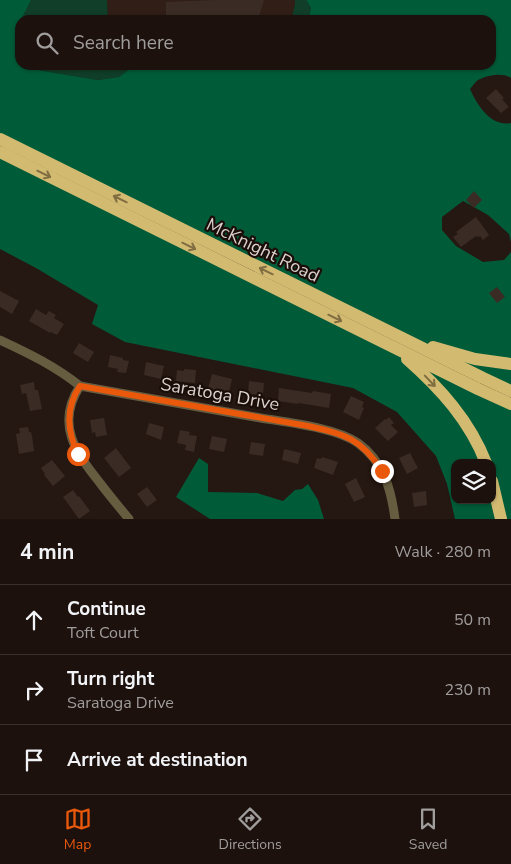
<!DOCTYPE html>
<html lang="en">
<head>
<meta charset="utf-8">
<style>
	:root { --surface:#1c110d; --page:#251a16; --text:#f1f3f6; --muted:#a09d9d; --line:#3a312e; --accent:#ea580c }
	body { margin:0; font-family:"Nunito Sans",sans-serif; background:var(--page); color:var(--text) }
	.controls { position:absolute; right:15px; bottom:15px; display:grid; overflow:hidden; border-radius:10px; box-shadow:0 1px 4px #0004 }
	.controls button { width:45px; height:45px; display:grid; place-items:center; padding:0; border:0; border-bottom:1px solid var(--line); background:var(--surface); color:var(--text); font:25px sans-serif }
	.stop { position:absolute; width:15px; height:15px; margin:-11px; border:4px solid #ea580c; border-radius:50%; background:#fff }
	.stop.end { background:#ea580c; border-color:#fff; box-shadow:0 1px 5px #0008 }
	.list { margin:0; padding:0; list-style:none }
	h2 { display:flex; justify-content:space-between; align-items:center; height:65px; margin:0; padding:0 20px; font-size:21px }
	h2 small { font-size:16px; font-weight:400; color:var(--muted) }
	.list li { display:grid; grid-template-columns:32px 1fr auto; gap:15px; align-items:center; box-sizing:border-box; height:70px; padding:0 20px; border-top:1px solid var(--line) }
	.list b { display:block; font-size:19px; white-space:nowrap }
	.list p { margin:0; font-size:16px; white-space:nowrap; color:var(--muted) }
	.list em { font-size:16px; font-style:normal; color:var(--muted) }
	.icon { flex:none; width:28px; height:28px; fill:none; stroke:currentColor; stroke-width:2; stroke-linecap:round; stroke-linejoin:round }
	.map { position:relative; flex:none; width:511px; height:519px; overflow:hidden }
	.search { position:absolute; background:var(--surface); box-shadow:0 1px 4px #0004; left:15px; right:15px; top:15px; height:55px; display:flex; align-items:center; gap:12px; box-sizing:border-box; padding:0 18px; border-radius:15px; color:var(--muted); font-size:19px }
	.sheet { height:275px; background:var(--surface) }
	nav { display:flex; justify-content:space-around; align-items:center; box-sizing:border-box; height:70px; border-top:1px solid var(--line); background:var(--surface); font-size:14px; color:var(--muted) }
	nav a { display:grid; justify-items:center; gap:2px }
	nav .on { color:var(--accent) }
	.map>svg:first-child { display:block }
	.built { fill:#311e16 }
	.green { fill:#103e28 }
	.forest { fill:#005c38; fill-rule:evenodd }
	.building { fill:#3a2c25 }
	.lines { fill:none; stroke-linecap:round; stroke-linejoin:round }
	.minor { stroke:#665d41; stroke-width:9 }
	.highway { stroke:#d3ba71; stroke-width:12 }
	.oneway { stroke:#806d42 }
	.route { stroke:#ea580c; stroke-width:6 }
	.labels { text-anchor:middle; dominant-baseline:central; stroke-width:4.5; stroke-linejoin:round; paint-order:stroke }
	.street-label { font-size:18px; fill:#dbd2cd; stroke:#1b0e09 }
</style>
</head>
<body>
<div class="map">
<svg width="511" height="519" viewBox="0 0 511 519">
	<rect width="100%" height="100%" fill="#251711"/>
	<polygon class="built" points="107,0 295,0 295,4 291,20 108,20"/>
	<g class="green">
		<polygon points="31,0 107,0 108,20 21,20"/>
		<polygon points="295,0 306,0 311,8 308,20 291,20 295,4"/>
		<polygon points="27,65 147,65 135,65 119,77 98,80 38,70"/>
	</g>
	<g class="forest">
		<path d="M0 0H31L21 20H20L17 28 20 65H27L38 70 98 80 119 77 135 65H491V20H308L311 8 306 0H511V78C503 72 487 75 478 80 475 82 472 87 470 89 477 105 491 127 511 123V242L509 234 488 215 463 201 442 217V230L456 246 483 262 504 260 511 252V391L0 139Z"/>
		<path d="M0 152 511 404V519H455L447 484 436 456 397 412 353 388 125 342 92 324 98 305 36 268 0 249ZM455 463H492V500H455Z"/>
		<polygon points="199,458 208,464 208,492 257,493 283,501 295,490 302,489 308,484 318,500 324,519 210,519 176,497"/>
	</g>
	<g class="building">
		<polygon points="215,0 264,0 258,20 166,20 166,2"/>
		<polygon points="496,89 504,98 502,99 509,107 501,113 486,98"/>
		<polygon points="474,191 482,200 474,208 466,200"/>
		<polygon points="476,217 489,235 483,240 480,236 478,237 476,236 461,247 453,237 458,234 456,232"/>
		<polygon points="497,287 505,297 497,303 489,293"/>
		<polygon points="0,291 19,301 12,314 0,307"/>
		<polygon points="36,309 46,315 49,311 56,315 54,318 64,324 57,335 51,332 50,333 29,321"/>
		<polygon points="79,343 94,352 88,362 73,353"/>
		<polygon points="110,355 123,358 123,360 129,361 126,373 117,372 118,369 108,367"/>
		<polygon points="146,362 164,366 161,379 144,375"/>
		<polygon points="184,369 196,370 195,383 176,381 177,370 184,371"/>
		<polygon points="212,374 232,379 229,393 208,388"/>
		<polygon points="249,381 264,383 263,395 248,394"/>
		<polygon points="34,382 35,390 38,390 42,409 30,411 26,393 22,394 20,385"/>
		<polygon points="279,388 312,393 313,391 331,394 329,408 299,403 298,404 278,401"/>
		<polygon points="351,396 364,402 362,407 364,408 359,420 343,412"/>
		<polygon points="389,417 394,423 391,425 398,432 388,441 375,428 385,419 386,420"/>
		<polygon points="104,418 107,435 96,437 95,432 92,433 90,420"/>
		<polygon points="149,423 164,427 161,440 146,434"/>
		<polygon points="28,427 29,432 31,432 32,436 34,451 19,454 16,434 20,433 19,428"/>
		<polygon points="180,430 190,432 189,435 197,436 194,452 185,450 186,445 177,443"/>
		<polygon points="212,436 227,439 224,452 209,449"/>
		<polygon points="251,442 265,444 263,456 249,454"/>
		<polygon points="116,448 131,468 119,477 104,458"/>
		<polygon points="284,449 301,453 298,464 282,460"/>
		<polygon points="410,453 418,468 407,474 399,458"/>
		<polygon points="322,457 338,462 333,475 314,468 317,458 321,459"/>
		<polygon points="52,460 65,476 53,486 44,475 45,474 41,468"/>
		<polygon points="356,478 365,497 354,502 345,484"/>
		<polygon points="147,487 157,500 147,507 137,494"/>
		<polygon points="73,490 78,497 79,496 90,511 79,519 63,497"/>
		<polygon points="426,491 427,505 414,507 412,493"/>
	</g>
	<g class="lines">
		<g class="minor">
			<path d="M0 340C28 353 55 366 80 386 138 396 197 407 255 417 284 422 335 427 358 443 384 462 391 489 395 519"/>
			<path d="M80 386C55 424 76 453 100 483 109 495 119 507 129 519"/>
		</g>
		<g class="highway">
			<polyline points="0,139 483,378 511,391"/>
			<polyline points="0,152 478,389 511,404"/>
			<polyline points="433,347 475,359 511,364"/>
			<path d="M407 359C440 388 470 421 486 463"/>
			<polyline points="492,481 501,519"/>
		</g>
	</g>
	<defs><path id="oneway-shaft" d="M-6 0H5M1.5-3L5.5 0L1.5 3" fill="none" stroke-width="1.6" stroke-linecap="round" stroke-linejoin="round" transform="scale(1.25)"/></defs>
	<g class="oneway">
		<use href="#oneway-shaft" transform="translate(44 174) rotate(26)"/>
		<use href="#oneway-shaft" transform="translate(120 199) rotate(-154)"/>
		<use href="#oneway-shaft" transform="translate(189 246) rotate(26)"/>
		<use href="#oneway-shaft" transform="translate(266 271) rotate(-154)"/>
		<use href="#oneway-shaft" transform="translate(335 318) rotate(26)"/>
		<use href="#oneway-shaft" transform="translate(430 381) rotate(46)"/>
	</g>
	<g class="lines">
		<path class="route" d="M78 454C67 431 65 408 80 386L308 426C344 434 361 438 382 471"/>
	</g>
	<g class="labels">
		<g class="street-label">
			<text transform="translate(263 250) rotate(26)">McKnight Road</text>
			<text transform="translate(220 394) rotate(10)">Saratoga Drive</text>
		</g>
	</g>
</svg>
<div class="controls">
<button><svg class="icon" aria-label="layers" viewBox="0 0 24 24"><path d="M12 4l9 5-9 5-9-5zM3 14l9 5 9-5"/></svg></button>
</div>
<div class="stop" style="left:78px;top:454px"></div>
<div class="stop end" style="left:382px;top:471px"></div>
<div class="search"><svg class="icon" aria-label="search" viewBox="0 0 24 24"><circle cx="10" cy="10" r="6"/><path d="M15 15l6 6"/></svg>Search here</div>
</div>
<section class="sheet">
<h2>4 min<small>Walk · 280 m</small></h2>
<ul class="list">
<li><svg class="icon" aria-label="ahead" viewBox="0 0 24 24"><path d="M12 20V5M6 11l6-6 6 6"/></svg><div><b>Continue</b><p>Toft Court</p></div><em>50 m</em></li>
<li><svg class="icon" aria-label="right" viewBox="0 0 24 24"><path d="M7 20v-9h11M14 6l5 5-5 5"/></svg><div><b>Turn right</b><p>Saratoga Drive</p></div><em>230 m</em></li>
<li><svg class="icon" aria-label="arrive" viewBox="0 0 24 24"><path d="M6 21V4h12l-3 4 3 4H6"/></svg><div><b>Arrive at destination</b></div></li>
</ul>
</section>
<nav>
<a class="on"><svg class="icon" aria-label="map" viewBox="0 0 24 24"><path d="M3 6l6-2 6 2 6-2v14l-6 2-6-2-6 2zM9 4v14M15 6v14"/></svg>Map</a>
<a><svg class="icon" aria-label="directions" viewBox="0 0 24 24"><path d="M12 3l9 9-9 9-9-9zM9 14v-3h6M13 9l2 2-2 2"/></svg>Directions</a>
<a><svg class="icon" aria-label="saved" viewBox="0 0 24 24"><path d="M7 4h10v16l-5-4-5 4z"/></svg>Saved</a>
</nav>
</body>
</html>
